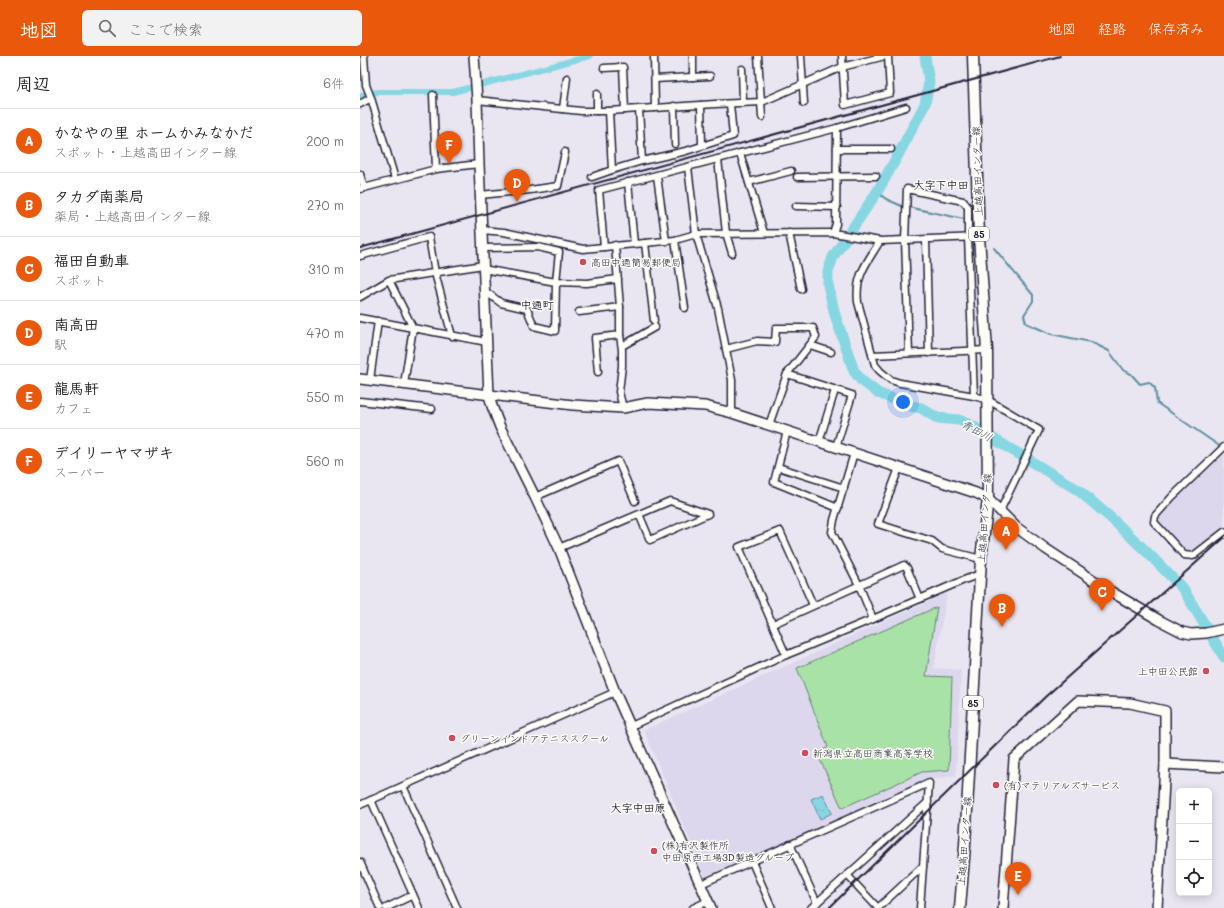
<!DOCTYPE html>
<html lang="ja">
<head>
<meta charset="utf-8">
<style>
	:root { --surface:#fff; --page:#f2f2f2; --text:#202124; --muted:#757577; --line:#e0e0e0; --accent:#ea580c }
	body { margin:0; font-family:Mali,"Klee One",sans-serif; background:var(--page); color:var(--text) }
	.controls { position:absolute; right:12px; bottom:12px; display:grid; overflow:hidden; border-radius:6px; box-shadow:0 2px 10px #0003 }
	.controls button { width:36px; height:36px; display:grid; place-items:center; padding:0; border:0; border-bottom:1px solid var(--line); background:var(--surface); color:var(--text); font:20px sans-serif }
	.you { position:absolute; left:543px; top:346px; width:14px; height:14px; margin:-10px; border:3px solid #fff; border-radius:50%; background:#1a73e8; box-shadow:0 0 0 6px #1a73e833 }
	.badge { display:grid; place-items:center; width:26px; height:26px; border-radius:50%; background:var(--accent); color:#fff; font-size:13px; font-weight:700 }
	.pin { position:absolute; translate:-50% -33px; filter:drop-shadow(0 1px 2px #0008) }
	.pin::after { content:''; position:absolute; top:21px; width:14px; height:12px; background:inherit; clip-path:polygon(0 0,100% 0,50% 100%) }
	.list { margin:0; padding:0; list-style:none }
	h2 { display:flex; justify-content:space-between; align-items:center; height:52px; margin:0; padding:0 16px; font-size:17px }
	h2 small { font-size:13px; font-weight:400; color:var(--muted) }
	.list li { display:grid; grid-template-columns:26px 1fr auto; gap:12px; align-items:center; box-sizing:border-box; height:64px; padding:0 16px; border-top:1px solid var(--line) }
	.list b { display:block; font-size:15px; white-space:nowrap }
	.list p { margin:0; font-size:13px; white-space:nowrap; color:var(--muted) }
	.list em { font-size:13px; font-style:normal; color:var(--muted) }
	.icon { flex:none; width:22px; height:22px; fill:none; stroke:currentColor; stroke-width:2; stroke-linecap:round; stroke-linejoin:round }
	.map { position:relative; flex:none; width:864px; height:852px; overflow:hidden }
	header { display:flex; align-items:center; gap:24px; box-sizing:border-box; height:56px; padding:0 20px; background:var(--accent); color:#fff }
	header strong { font-size:19px }
	nav { display:flex; gap:22px; margin-inline-start:auto; font-size:14px }
	.search { width:280px; height:36px; background:var(--page); display:flex; align-items:center; gap:10px; box-sizing:border-box; padding:0 14px; border-radius:6px; color:var(--muted); font-size:15px }
	main { display:flex }
	aside { flex:1; background:var(--surface) }
	.map>svg:first-child { display:block }
	.built { fill:#dcd7ed }
	.grass { fill:#a8e2a7; stroke:#658271 }
	.water { fill:url(#water-ripples); stroke:#5f8fa0 }
	.lines { fill:none; stroke-linecap:round; stroke-linejoin:round }
	.stream { stroke:#5f8fa0; stroke-width:2 }
	.canal { stroke:#87d7e3; stroke-width:6 }
	.river { stroke:#87d7e3; stroke-width:11 }
	.street-casing { stroke:#22223b; stroke-width:9 }
	.secondary-casing { stroke:#22223b; stroke-width:12 }
	.primary-casing { stroke:#22223b; stroke-width:13 }
	.street { stroke:#fdfcf7; stroke-width:6 }
	.secondary { stroke:#fdfcf7; stroke-width:9 }
	.primary { stroke:#fdfcf7; stroke-width:10 }
	.rail { stroke:#22223b; stroke-width:2 }
	.poi-dot { fill:#d1495b; stroke:#fdfcf7; stroke-width:1.5 }
	.labels { text-anchor:middle; dominant-baseline:central; stroke-width:3; stroke-linejoin:round; paint-order:stroke }
	.shield { fill:#fdfcf7; stroke:#646373; stroke-width:1 }
	.shield-label { font-size:9px; font-weight:bold; fill:#22223b }
	.street-label { font-size:10px; fill:#22223b; stroke:#fdfcf7 }
	.poi-label { font-size:10px; fill:#22223b; stroke:#fdfcf7; text-anchor:start }
	.neighbourhood-label { font-size:11px; font-weight:bold; fill:#22223b; stroke:#fdfcf7 }
	.water-label { font-size:11px; font-style:italic; fill:#40586d; stroke:#fdfcf7 }
</style>
</head>
<body>
<header>
<strong>地図</strong>
<div class="search"><svg class="icon" aria-label="search" viewBox="0 0 24 24"><circle cx="10" cy="10" r="6"/><path d="M15 15l6 6"/></svg>ここで検索</div>
<nav><a>地図</a><a>経路</a><a>保存済み</a></nav>
</header>
<main>
<aside>
<h2>周辺<small>6件</small></h2>
<ul class="list">
<li><span class="badge">A</span><div><b>かなやの里 ホームかみなかだ</b><p>スポット · 上越高田インター線</p></div><em>200 m</em></li>
<li><span class="badge">B</span><div><b>タカダ南薬局</b><p>薬局 · 上越高田インター線</p></div><em>270 m</em></li>
<li><span class="badge">C</span><div><b>福田自動車</b><p>スポット</p></div><em>310 m</em></li>
<li><span class="badge">D</span><div><b>南高田</b><p>駅</p></div><em>470 m</em></li>
<li><span class="badge">E</span><div><b>龍馬軒</b><p>カフェ</p></div><em>550 m</em></li>
<li><span class="badge">F</span><div><b>デイリーヤマザキ</b><p>スーパー</p></div><em>560 m</em></li>
</ul>
</aside>
<div class="map">
<svg width="864" height="852" viewBox="0 0 864 852">
	<defs>
		<pattern id="water-ripples" width="26" height="14" patternUnits="userSpaceOnUse"><rect width="26" height="14" fill="#87d7e3"/><path d="M2 4q2-2 4 0t4 0M15 11q2-2 4 0t4 0" fill="none" stroke="#74b8c4"/></pattern>
	</defs>
	<rect width="100%" height="100%" fill="#eae6f1"/>
	<filter id="ink" filterUnits="userSpaceOnUse"><feTurbulence type="fractalNoise" baseFrequency=".025" numOctaves="2"/><feDisplacementMap in="SourceGraphic" scale="8" xChannelSelector="R" yChannelSelector="G"/><feConvolveMatrix kernelMatrix="1 2 1 2 8 2 1 2 1" color-interpolation-filters="sRGB"/></filter>
	<g filter="url(#ink)">
		<g class="built">
			<polygon points="864,394 864,473 832,498 826,498 796,465 796,461 852,405"/>
			<polygon points="587,537 574,612 601,614 596,720 567,724 345,821 284,674"/>
		</g>
		<polygon class="grass" points="577,551 566,620 592,621 589,714 562,716 482,752 457,697 468,691 437,612"/>
		<polygon class="water" points="463,738 472,757 460,763 451,743"/>
		<g class="lines">
			<g class="stream">
				<polyline points="517,136 526,143 544,151"/>
				<polyline points="552,152 604,163"/>
				<polyline points="634,192 673,239 673,245 664,259 666,267 691,278 731,286 749,295 763,314 771,318 780,328 789,326 795,332 797,347 858,389"/>
			</g>
			<polyline class="canal" points="0,41 3,39 17,36 93,36 230,0"/>
			<polyline class="river" points="565,0 569,26 565,48 537,101 517,136 473,201 468,216 468,229 475,259 494,315 501,324 518,337 551,350 561,352 577,362 599,364 611,369 718,434 751,462 788,497 823,533 864,601"/>
			<g class="street-casing">
				<g id="street">
					<polyline points="4,0 6,29 11,42 35,123"/>
					<polyline points="294,0 295,52"/>
					<polyline points="333,0 333,21"/>
					<polyline points="398,0 402,61"/>
					<polyline points="441,0 444,47"/>
					<polyline points="482,0 485,49 530,37 528,0"/>
					<polyline points="244,12 263,11 265,54"/>
					<polyline points="382,13 383,47"/>
					<polyline points="295,23 350,20"/>
					<polyline points="237,38 237,55"/>
					<polyline points="73,39 76,113"/>
					<polyline points="117,44 221,55 249,55 355,48 402,46 482,11 525,0"/>
					<polyline points="0,48 11,42"/>
					<polyline points="341,49 342,89"/>
					<polyline points="314,50 315,88"/>
					<polyline points="203,53 207,22"/>
					<polyline points="477,93 531,93"/>
					<polyline points="380,97 404,177"/>
					<polyline points="358,103 366,177 372,197"/>
					<polyline points="282,105 326,95 373,80 370,48"/>
					<polyline points="328,111 336,178 358,252 372,324 372,357"/>
					<polyline points="252,114 282,105 279,53"/>
					<polyline points="0,118 4,132"/>
					<polyline points="297,120 306,185"/>
					<polyline points="232,121 252,114 249,55"/>
					<polyline points="437,121 516,120"/>
					<polyline points="268,126 274,188"/>
					<polyline points="389,126 431,115"/>
					<polyline points="0,133 76,113 119,108"/>
					<polyline points="120,139 170,134 198,130 205,96"/>
					<polyline points="436,150 477,151"/>
					<polyline points="122,174 144,176 223,193 285,187 294,265"/>
					<polyline points="429,177 441,233"/>
					<polyline points="473,177 476,168 477,72"/>
					<polyline points="315,184 336,178 473,177 520,185 619,181"/>
					<polyline points="566,184 569,297"/>
					<path d="M520 185C507 207 495 219 498 246L515 309 520 315 526 320 531 324 540 327 614 340 628 344 679 374 640 455"/>
					<polyline points="285,187 315,184 325,252"/>
					<polyline points="255,189 260,251 260,279 262,294 262,310 259,336 263,352"/>
					<polyline points="244,191 239,134 477,72 546,51"/>
					<polyline points="123,192 178,191 199,196 196,226 195,275 174,270 167,253 141,247 125,235"/>
					<polyline points="0,200 69,181 75,217 92,280"/>
					<polyline points="123,213 196,226 227,227 258,223"/>
					<polyline points="29,224 53,272 44,328"/>
					<polyline points="0,241 29,224 123,209"/>
					<polyline points="219,256 260,251"/>
					<polyline points="0,262 127,286"/>
					<polyline points="450,289 471,296"/>
					<polyline points="262,290 295,271"/>
					<polyline points="366,293 397,285 415,286 416,272 453,272 456,281 427,318"/>
					<polyline points="549,297 545,184 547,133 603,145 608,151 608,181 614,340"/>
					<polyline points="512,299 627,294"/>
					<polyline points="238,316 235,282 260,279"/>
					<polyline points="10,324 18,265"/>
					<polyline points="0,345 72,353"/>
					<polyline points="409,369 427,318 492,339 476,391"/>
					<polyline points="427,375 414,426 478,452"/>
					<polyline points="459,386 475,334"/>
					<polyline points="864,391 812,441 795,460 794,466 824,499 833,500 864,476"/>
					<polyline points="494,397 474,464 472,476 499,529 513,563"/>
					<polyline points="418,411 484,432"/>
					<polyline points="539,412 518,468 572,485 582,493 621,503"/>
					<polyline points="175,441 258,405 275,445"/>
					<polyline points="199,492 310,445 348,458 290,484 279,458"/>
					<polyline points="413,568 544,509 547,512 560,543"/>
					<polyline points="426,599 379,491 420,475 453,549"/>
					<polyline points="271,670 426,599 513,563 604,524 620,518"/>
					<polyline points="43,730 97,852"/>
					<polyline points="11,744 59,852"/>
					<polyline points="0,749 255,636"/>
					<polyline points="430,788 457,847"/>
					<polyline points="0,806 20,852"/>
					<polyline points="392,806 412,852"/>
					<polyline points="487,819 518,852"/>
					<polyline points="341,828 569,727 560,852"/>
					<polyline points="26,852 53,839"/>
					<polyline points="333,852 348,845"/>
					<polyline points="451,852 568,746"/>
					<polyline points="518,852 563,810"/>
				</g>
			</g>
			<g class="secondary-casing">
				<g id="secondary">
					<polyline points="114,0 117,44 119,108 129,339 132,350 140,371 175,441 199,492 255,636 351,852"/>
					<polyline points="0,323 213,349 263,352 288,347 345,350 372,357 616,437 628,443 656,471 686,493 750,535 799,564 822,576 831,578 846,577 864,573"/>
					<polyline points="805,708 864,711"/>
					<polyline points="643,852 654,703 718,645 770,647 805,655 805,708 797,852"/>
				</g>
			</g>
			<g class="primary-casing">
				<polyline id="primary" points="600,852 605,789 621,503 628,443 627,294 619,181 613,0"/>
			</g>
			<use href="#street" class="street"/>
			<use href="#secondary" class="secondary"/>
			<use href="#primary" class="primary"/>
			<g class="rail">
				<polyline points="0,192 700,0"/>
				<polyline points="469,852 685,641 864,482"/>
			</g>
		</g>
	</g>
	<g class="poi-dot">
		<circle cx="223" cy="206" r="4"/>
		<circle cx="846" cy="615" r="4"/>
		<circle cx="92" cy="682" r="4"/>
		<circle cx="445" cy="697" r="4"/>
		<circle cx="636" cy="729" r="4"/>
		<circle cx="294" cy="795" r="4"/>
	</g>
	<g class="labels">
		<g class="shield">
			<rect x="609" y="171" width="20" height="14" rx="3"/>
			<rect x="603" y="640" width="20" height="14" rx="3"/>
		</g>
		<g class="shield-label">
			<text x="619" y="178">85</text>
			<text x="613" y="647">85</text>
		</g>
		<g class="street-label">
			<text transform="translate(617 115) rotate(-92)">上越高田インター線</text>
			<text transform="translate(624 462) rotate(-86)">上越高田インター線</text>
			<text transform="translate(604 785) rotate(-86)">上越高田インター線</text>
		</g>
		<g class="poi-label">
			<text x="231" y="206">高田中通簡易郵便局</text>
			<text x="838" y="615" text-anchor="end">上中田公民館</text>
			<text x="100" y="682">グリーンインドアテニススクール</text>
			<text x="453" y="697">新潟県立高田商業高等学校</text>
			<text x="644" y="729">(有)マテリアルズサービス</text>
			<text x="302" y="789">(株)有沢製作所<tspan x="302" dy="12">中田原西工場3D製造グループ</tspan></text>
		</g>
		<g class="neighbourhood-label">
			<text x="581" y="128">大字下中田</text>
			<text x="177" y="248">中通町</text>
			<text x="278" y="751">大字中田原</text>
		</g>
		<g class="water-label">
			<text transform="translate(617 374) rotate(28)">青田川</text>
		</g>
	</g>
</svg>
<div class="controls">
<button>+</button>
<button>−</button>
<button><svg class="icon" aria-label="locate" viewBox="0 0 24 24"><circle cx="12" cy="12" r="6"/><path d="M12 2v4M12 18v4M2 12h4M18 12h4"/></svg></button>
</div>
<div class="you"></div>
<div class="pin badge" style="left:646px;top:494px">A</div>
<div class="pin badge" style="left:642px;top:571px">B</div>
<div class="pin badge" style="left:742px;top:555px">C</div>
<div class="pin badge" style="left:157px;top:146px">D</div>
<div class="pin badge" style="left:658px;top:839px">E</div>
<div class="pin badge" style="left:89px;top:108px">F</div>
</div>
</main>
</body>
</html>
